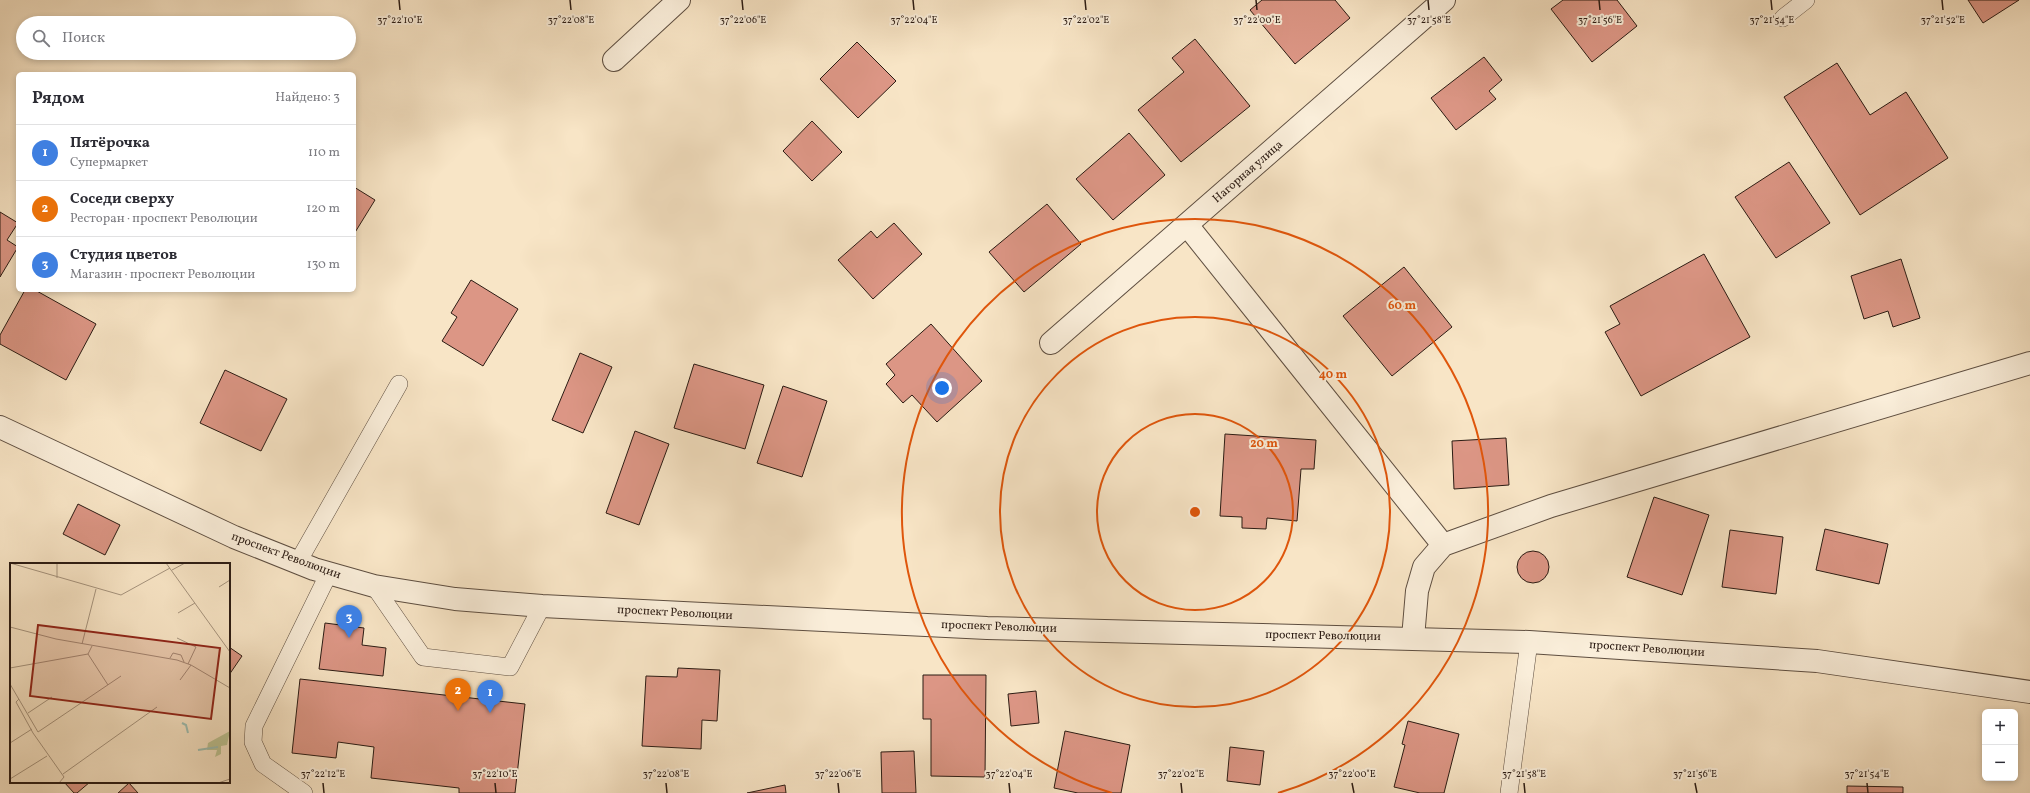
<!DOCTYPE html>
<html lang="ru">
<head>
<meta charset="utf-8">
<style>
	:root { --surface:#fff; --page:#f2f2f3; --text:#2b2b33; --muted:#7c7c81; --line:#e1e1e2; --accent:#8f2418 }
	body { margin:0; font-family:Vollkorn,serif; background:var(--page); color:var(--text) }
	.controls { position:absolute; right:12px; bottom:12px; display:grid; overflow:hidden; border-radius:6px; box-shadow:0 2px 6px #0003 }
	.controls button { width:36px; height:36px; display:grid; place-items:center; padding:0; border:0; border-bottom:1px solid var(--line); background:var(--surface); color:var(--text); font:20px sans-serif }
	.you { position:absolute; left:942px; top:388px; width:14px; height:14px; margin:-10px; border:3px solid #fff; border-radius:50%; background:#1a73e8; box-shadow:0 0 0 6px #1a73e833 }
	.badge { display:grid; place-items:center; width:26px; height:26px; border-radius:50%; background:var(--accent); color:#fff; font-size:13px; font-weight:700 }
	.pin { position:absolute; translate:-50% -33px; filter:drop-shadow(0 1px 2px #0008) }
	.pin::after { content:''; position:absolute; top:21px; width:14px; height:12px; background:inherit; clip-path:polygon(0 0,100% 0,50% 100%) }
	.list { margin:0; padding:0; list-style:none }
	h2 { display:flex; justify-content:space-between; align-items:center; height:52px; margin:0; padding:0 16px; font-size:17px }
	h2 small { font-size:13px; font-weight:400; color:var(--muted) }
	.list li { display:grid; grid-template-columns:26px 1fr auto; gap:12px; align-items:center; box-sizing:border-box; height:56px; padding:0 16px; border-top:1px solid var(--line) }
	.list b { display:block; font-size:15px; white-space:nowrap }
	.list p { margin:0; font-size:13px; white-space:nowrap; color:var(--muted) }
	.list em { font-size:13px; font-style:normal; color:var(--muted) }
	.icon { flex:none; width:22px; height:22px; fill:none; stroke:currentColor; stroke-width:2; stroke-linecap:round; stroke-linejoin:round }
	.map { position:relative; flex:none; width:2030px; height:793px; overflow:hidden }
	.search { position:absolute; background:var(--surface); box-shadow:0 2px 6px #0003; left:16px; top:16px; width:340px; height:44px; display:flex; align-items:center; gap:10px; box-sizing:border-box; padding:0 14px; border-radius:22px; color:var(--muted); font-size:15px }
	.panel { position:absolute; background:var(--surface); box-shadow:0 2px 6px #0003; left:16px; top:72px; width:340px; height:220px; border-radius:6px }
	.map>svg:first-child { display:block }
	.building { fill:#dc9685; stroke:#2b1b13 }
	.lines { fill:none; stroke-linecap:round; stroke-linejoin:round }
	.service-casing { stroke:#5e4e40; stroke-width:18 }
	.minor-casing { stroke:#5e4e40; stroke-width:24 }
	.tertiary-casing { stroke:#5e4e40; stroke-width:24 }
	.service { stroke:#faeeda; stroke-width:17 }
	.minor { stroke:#faeeda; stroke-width:22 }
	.tertiary { stroke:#faeeda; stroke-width:22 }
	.ticks { fill:none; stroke:#2b1b13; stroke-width:1.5 }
	.ring { fill:none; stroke:#df560c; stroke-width:2 }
	.labels { text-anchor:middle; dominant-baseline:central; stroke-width:4; stroke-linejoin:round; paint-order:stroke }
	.street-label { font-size:12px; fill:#2b1b13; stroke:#faeeda }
	.inset-river { fill:none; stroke:#9dbfb3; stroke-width:2 }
	.inset-road { fill:none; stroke:#a6947e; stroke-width:1 }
	.view { fill:#8f2418; fill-opacity:0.15; stroke:#8f2418; stroke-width:2 }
	.inset-edge { fill:none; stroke:#2b1b13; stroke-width:2 }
	.ticks-label { font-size:10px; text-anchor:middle; fill:#2b1b13; stroke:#faeeda; stroke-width:4; stroke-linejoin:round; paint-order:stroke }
	.centre { fill:#df560c; stroke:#faeeda; stroke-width:2 }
	.ring-label { font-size:12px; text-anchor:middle; font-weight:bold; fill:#df560c; stroke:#faeeda; stroke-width:4; stroke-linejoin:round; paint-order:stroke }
</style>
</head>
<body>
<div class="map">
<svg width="2030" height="793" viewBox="0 0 2030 793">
	<rect width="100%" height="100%" fill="#f8e5c6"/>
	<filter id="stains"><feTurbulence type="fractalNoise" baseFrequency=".005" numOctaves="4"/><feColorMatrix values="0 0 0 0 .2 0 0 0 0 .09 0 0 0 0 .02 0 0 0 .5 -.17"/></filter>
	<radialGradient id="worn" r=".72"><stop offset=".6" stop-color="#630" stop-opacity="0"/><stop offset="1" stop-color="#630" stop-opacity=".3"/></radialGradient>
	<g class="building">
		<polygon points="1262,0 1335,0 1350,18 1295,64 1250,10"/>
		<polygon points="1563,0 1617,0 1637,26 1592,62 1551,9"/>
		<polygon points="1968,0 2019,0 1983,23"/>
		<polygon points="1195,39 1250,106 1181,162 1138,110 1184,72 1172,58"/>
		<polygon points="857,42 896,81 858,118 820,79"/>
		<polygon points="1484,57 1502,80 1489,91 1496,99 1456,130 1431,98"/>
		<polygon points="1837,63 1870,115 1906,92 1948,158 1860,215 1784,97"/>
		<polygon points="812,121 842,152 812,181 783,151"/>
		<polygon points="1129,133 1165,175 1113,220 1076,179"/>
		<polygon points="1789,162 1830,223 1776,258 1735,197"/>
		<polygon points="354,187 375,200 354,234"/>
		<polygon points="1047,204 1081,244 1024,292 989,252"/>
		<polygon points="0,212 18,223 7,240 18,247 0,277"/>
		<polygon points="894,223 922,254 873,299 838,260 871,231 877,238"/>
		<polygon points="1704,254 1750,337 1641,396 1605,332 1620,324 1610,306"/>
		<polygon points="1901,259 1920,318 1893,327 1888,311 1864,319 1851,276"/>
		<polygon points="1404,267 1452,327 1392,376 1343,316"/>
		<polygon points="471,280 518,309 483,366 442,341 457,317 451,313"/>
		<polygon points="25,290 35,290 96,324 66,380 0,344 0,335"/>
		<polygon points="931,324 982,381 937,422 912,395 903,403 886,384 895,375 886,364"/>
		<polygon points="580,353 612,367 583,433 552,420"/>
		<polygon points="694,364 764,385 745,449 674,428"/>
		<polygon points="225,370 287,399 261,451 200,423"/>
		<polygon points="783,386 827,401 802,477 757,463"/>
		<polygon points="635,431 669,444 639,525 606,513"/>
		<polygon points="1225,434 1316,440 1314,469 1301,469 1297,521 1267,518 1266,529 1242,528 1242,517 1220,516"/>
		<polygon points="1506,438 1509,485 1454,489 1452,441"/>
		<polygon points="1654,497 1709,515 1682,595 1627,577"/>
		<polygon points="78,504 120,525 105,555 63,534"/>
		<polygon points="1825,529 1888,544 1879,584 1816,570"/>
		<polygon points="1730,530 1783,537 1776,594 1722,587"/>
		<circle cx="1533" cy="567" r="16"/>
		<polygon points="325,623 364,628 362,645 386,648 383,676 319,669"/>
		<polygon points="229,647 242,656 229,675"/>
		<polygon points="678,668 720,670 717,721 702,720 701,749 642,746 646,676 677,677"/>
		<polygon points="923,675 986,675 985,777 931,776 931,719 923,719"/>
		<polygon points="300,679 525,704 515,793 459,793 459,788 371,778 374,747 338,742 336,758 292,753"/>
		<polygon points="1036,691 1039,723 1011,726 1008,694"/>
		<polygon points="1408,721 1459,734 1444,793 1420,793 1394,787 1405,745 1402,744"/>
		<polygon points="1065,731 1130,745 1121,793 1078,793 1054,788"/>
		<polygon points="1230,747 1264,751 1260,785 1227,781"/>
		<polygon points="914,751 916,793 882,793 881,752"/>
		<polygon points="64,782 90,782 77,793 74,793"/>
		<polygon points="129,783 138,793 118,793"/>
		<polygon points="785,785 786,793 747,793"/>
		<polygon points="1847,786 1903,787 1903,793 1847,793"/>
	</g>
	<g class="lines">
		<g class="service-casing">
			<g id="service">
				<polyline points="1783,18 1806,0"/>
				<polyline points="298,562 399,384"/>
				<polyline points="374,586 423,657 510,667 542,606"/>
				<polyline points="304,793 263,764 253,742 254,726 329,573"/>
				<polyline points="1509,793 1529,642"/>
			</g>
		</g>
		<g class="minor-casing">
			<g id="minor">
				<polyline points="614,60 679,0"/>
				<polyline points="1187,225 1443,545"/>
				<polyline points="1051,343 1444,0"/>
				<polyline points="1413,638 1417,591 1424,567 1443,545 1551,506 2030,363"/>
			</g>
		</g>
		<g class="tertiary-casing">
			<polyline id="tertiary" points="0,427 234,537 314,569 374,586 455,599 542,606 987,628 1529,642 1817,661 2030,692"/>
		</g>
		<use href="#service" class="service"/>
		<use href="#minor" class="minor"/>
		<use href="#tertiary" class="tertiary"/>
	</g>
	<path class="ticks" d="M399 0 400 10M570 0 571 10M742 0 743 10M913 0 914 10M1085 0 1086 10M1256 0 1257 10M1428 0 1429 10M1599 0 1600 10M1771 0 1772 10M1942 0 1943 10M323 783 324 793M495 783 496 793M666 783 667 793M838 783 839 793M1009 783 1010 793M1181 783 1182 793M1352 783 1354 793M1524 783 1525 793M1695 783 1697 793M1867 783 1868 793"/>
	<g class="ring">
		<circle cx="1195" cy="512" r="98"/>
		<circle cx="1195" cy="512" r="195"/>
		<path d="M1112 793A293 293 0 1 1 1278 793"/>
	</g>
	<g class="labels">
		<g class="street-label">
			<text transform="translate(1248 172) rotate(-41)">Нагорная улица</text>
			<text transform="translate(286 556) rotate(20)">проспект Революции</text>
			<text transform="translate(675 613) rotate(3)">проспект Революции</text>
			<text transform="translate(999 627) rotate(2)">проспект Революции</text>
			<text transform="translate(1323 636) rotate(1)">проспект Революции</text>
			<text transform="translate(1647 649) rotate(4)">проспект Революции</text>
		</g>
	</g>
	<g transform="translate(10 563)">
		<rect width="220" height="220" fill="#f8e5c6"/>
		<path d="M220 168 217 182 211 183V191L205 194 207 187H197L198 180Z" fill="#bec594"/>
		<path class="inset-river" d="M172 160 176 162 178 170M188 187 208 184"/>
		<path class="inset-road" d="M0 0 111 32 160 5M47 0V15M156 0 220 89M162 7 175 0M209 24 220 17M168 50 185 40M0 64 46 76 167 97 181 102 220 125M167 75 186 84 178 101M72 81 86 26M78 91 98 122M160 95 163 90 171 92 174 99M0 105 78 91 82 83M170 117 181 102M0 121 28 169 111 113M9 136 6 139 23 170 54 214 49 220M18 150 42 134M0 180 22 166M53 211 147 144M0 216 37 193M208 220 220 216"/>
		<path class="view" d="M28 62 210 85 201 156 20 133Z"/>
		<rect width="220" height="220" class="inset-edge"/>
	</g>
	<g class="ticks-label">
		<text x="400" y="23">37°22'10"E</text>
		<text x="571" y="23">37°22'08"E</text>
		<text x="743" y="23">37°22'06"E</text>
		<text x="914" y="23">37°22'04"E</text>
		<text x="1086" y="23">37°22'02"E</text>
		<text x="1257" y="23">37°22'00"E</text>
		<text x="1429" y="23">37°21'58"E</text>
		<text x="1600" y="23">37°21'56"E</text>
		<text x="1772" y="23">37°21'54"E</text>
		<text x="1943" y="23">37°21'52"E</text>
		<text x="323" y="777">37°22'12"E</text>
		<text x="495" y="777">37°22'10"E</text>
		<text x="666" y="777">37°22'08"E</text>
		<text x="838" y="777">37°22'06"E</text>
		<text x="1009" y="777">37°22'04"E</text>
		<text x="1181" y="777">37°22'02"E</text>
		<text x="1352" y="777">37°22'00"E</text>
		<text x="1524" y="777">37°21'58"E</text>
		<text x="1695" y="777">37°21'56"E</text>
		<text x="1867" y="777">37°21'54"E</text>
	</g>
	<circle cx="1195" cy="512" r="6" class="centre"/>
	<g class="ring-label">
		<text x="1402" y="309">60 m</text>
		<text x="1333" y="378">40 m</text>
		<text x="1264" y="447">20 m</text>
	</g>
	<rect width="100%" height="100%" filter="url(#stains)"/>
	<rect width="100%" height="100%" fill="url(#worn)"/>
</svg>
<div class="controls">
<button>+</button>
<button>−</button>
</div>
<div class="you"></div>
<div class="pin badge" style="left:490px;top:713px;background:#3f7fe0">1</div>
<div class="pin badge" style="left:458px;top:711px;background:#e8710a">2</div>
<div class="pin badge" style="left:349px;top:638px;background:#3f7fe0">3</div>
<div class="search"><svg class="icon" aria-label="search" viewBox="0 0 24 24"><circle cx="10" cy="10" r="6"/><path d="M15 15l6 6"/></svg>Поиск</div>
<section class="panel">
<h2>Рядом<small>Найдено: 3</small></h2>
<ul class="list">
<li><span class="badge" style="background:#3f7fe0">1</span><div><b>Пятёрочка</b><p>Супермаркет</p></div><em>110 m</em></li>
<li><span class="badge" style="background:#e8710a">2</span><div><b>Соседи сверху</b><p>Ресторан · проспект Революции</p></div><em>120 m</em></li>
<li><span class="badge" style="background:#3f7fe0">3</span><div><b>Студия цветов</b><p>Магазин · проспект Революции</p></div><em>130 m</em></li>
</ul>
</section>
</div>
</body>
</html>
